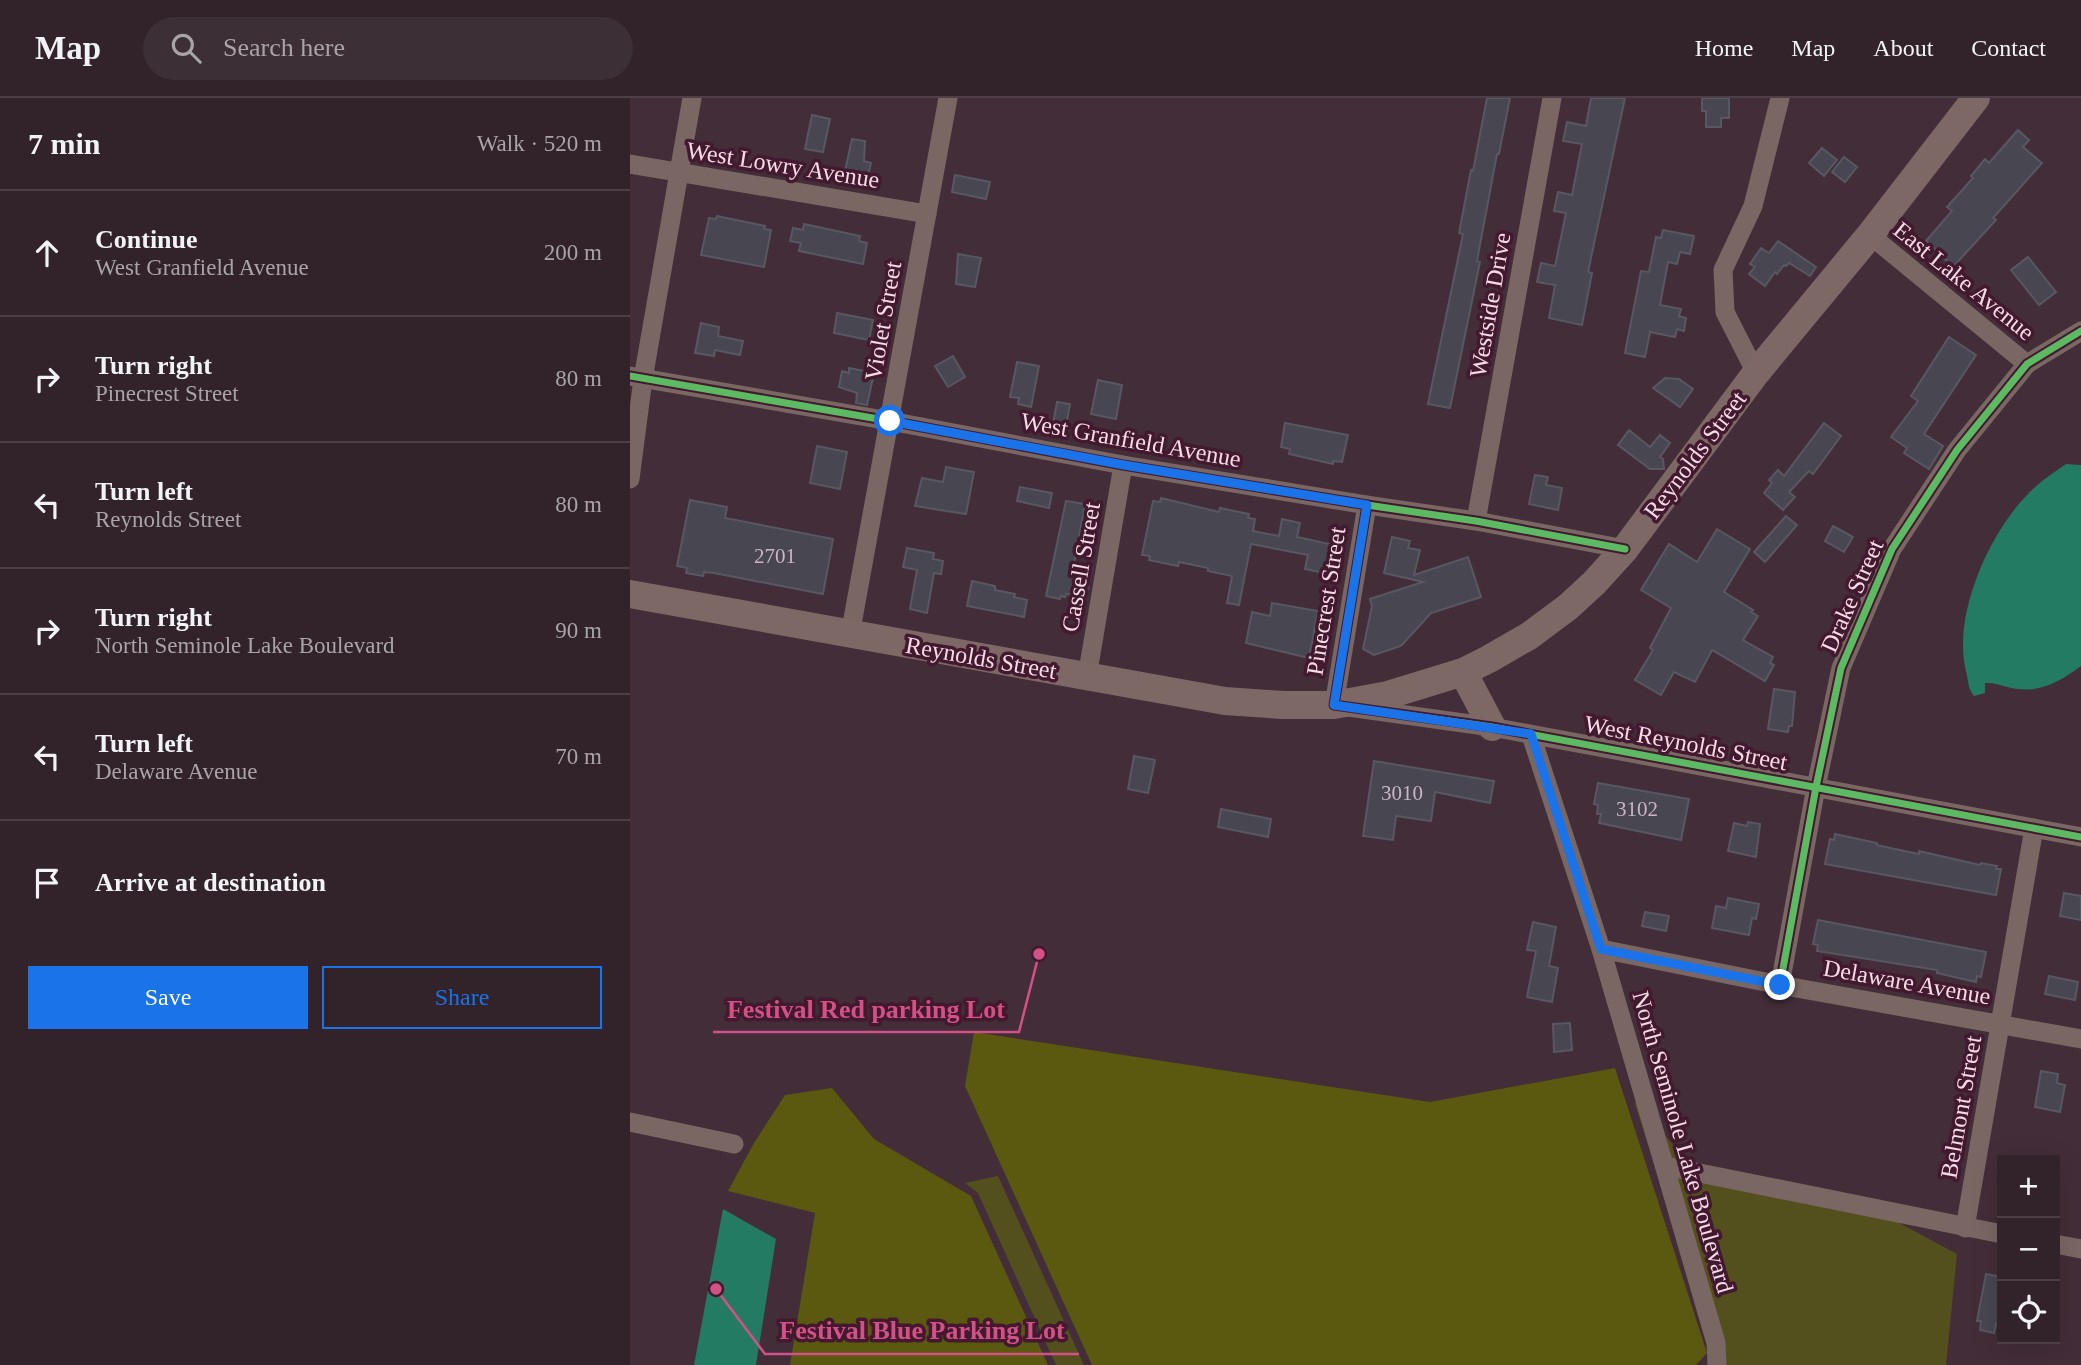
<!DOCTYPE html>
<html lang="en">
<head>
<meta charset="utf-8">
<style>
	:root { --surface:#32222a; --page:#3d2f36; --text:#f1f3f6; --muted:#a8a4a8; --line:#4d3f47; --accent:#1a73e8 }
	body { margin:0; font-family:Georgia,serif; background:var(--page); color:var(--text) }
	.controls { position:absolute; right:21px; bottom:21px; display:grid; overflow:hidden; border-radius:0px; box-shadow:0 7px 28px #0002 }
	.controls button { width:63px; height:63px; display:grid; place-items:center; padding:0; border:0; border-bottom:2px solid var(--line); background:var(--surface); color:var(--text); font:35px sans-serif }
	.stop { position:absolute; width:21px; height:21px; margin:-16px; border:5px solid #1a73e8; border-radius:50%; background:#fff }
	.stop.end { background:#1a73e8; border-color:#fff; box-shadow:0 2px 7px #0008 }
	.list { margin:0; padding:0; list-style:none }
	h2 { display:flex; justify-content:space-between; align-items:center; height:91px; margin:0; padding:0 28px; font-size:30px }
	h2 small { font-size:23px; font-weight:400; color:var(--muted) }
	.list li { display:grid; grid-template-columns:46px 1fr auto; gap:21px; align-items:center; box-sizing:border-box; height:126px; padding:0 28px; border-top:2px solid var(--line) }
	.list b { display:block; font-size:26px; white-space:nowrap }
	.list p { margin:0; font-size:23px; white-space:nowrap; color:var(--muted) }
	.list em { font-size:23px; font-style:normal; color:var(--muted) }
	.actions { display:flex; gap:14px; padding:21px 28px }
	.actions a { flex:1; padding:16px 0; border:2px solid var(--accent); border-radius:0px; text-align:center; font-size:24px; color:var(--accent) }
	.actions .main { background:var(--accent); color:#fff }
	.icon { flex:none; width:38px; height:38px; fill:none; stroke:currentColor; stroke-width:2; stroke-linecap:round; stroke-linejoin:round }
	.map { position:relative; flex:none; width:1451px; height:1267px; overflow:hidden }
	header { display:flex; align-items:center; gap:42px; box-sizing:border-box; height:98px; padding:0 35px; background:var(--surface); border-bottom:2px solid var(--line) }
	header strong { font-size:33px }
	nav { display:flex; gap:38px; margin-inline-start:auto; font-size:24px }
	.search { width:490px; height:63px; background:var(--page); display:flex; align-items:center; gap:18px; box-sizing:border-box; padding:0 24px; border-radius:38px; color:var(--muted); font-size:26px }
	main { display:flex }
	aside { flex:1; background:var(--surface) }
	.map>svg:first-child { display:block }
	.green { fill:#53501e }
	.forest { fill:#5b5810 }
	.water { fill:#237b63 }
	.building { fill:#474651; stroke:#575862; stroke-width:2 }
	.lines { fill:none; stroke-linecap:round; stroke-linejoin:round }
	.street { stroke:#7a6763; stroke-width:19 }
	.secondary { stroke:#7e6866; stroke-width:28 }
	.cycleway-casing { stroke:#42192e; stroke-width:11 }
	.cycleway { stroke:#5cba63; stroke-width:7 }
	.route { stroke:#1a73e8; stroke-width:9 }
	.labels { text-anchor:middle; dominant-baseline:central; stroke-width:7; stroke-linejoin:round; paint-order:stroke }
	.number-label { font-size:21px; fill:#cab5c1 }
	.street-label { font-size:24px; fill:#f6dae6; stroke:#42192e }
	.leader { fill:none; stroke:#d25285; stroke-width:2.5 }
	.callout-dot { fill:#d25285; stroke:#42192e; stroke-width:2.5 }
	.callout-label { font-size:26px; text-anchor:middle; font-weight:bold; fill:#d25285; stroke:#42192e; stroke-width:7; stroke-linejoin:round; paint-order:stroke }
</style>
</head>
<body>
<header>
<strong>Map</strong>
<div class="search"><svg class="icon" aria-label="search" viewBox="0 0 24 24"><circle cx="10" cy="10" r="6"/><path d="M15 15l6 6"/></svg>Search here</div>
<nav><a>Home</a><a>Map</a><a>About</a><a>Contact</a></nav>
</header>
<main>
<aside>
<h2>7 min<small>Walk · 520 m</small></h2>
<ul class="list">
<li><svg class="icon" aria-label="ahead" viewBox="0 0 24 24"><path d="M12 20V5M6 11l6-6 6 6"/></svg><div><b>Continue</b><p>West Granfield Avenue</p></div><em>200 m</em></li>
<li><svg class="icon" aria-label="right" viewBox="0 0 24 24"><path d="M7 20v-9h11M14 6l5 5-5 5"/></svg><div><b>Turn right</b><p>Pinecrest Street</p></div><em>80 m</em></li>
<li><svg class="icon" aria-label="left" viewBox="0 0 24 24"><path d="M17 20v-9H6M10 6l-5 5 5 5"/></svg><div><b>Turn left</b><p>Reynolds Street</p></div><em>80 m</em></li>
<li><svg class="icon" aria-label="right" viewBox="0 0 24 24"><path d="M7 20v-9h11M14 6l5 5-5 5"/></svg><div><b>Turn right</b><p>North Seminole Lake Boulevard</p></div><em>90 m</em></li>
<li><svg class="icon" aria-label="left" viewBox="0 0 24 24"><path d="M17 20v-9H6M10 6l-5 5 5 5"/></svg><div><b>Turn left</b><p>Delaware Avenue</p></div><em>70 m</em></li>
<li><svg class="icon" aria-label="arrive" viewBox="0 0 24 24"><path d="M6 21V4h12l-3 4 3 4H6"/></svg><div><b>Arrive at destination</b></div></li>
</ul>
<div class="actions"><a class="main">Save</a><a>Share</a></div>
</aside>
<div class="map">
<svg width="1451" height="1267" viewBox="0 0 1451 1267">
	<rect width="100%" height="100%" fill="#432d38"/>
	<g class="green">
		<polygon points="1004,1003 1061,1067 1236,1107 1327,1156 1316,1267 1076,1267 1082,1261 1084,1252"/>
		<polygon points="368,1078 454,1267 426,1267 348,1095 335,1085"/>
	</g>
	<g class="forest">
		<polygon points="344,934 800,1004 985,970 1077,1255 1066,1267 462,1267 335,988"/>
		<polygon points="202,990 244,1041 341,1098 418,1267 160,1267 185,1115 98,1093 124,1045 155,997"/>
	</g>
	<g class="water">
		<path d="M1436 366 1451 367V568C1432 582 1413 594 1388 591 1377 590 1366 584 1355 585V595L1344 598C1338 591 1338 582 1336 573 1322 518 1359 435 1398 396 1409 384 1423 375 1436 366Z"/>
		<polygon points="93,1111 146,1141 126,1267 64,1267"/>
	</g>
	<g class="building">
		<polygon points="857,0 880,0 869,56 867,56 847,163 850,164 820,310 798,306 833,136 829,135 841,72 843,73"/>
		<polygon points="961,0 995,0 958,174 962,175 952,227 919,220 925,187 907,184 911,165 925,168 936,115 924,113 928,94 942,97 952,46 933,43 937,24 956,28"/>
		<polygon points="1072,0 1099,0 1099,20 1091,20 1091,29 1076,29 1076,13 1072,13"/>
		<polygon points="182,17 200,21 193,54 175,51"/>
		<polygon points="1388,32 1399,42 1393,49 1412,65 1363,120 1366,122 1323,169 1296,143 1322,113 1317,109 1343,80 1341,78 1355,61 1359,65"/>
		<polygon points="222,41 235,43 234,63 241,65 238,78 215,73"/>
		<polygon points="1192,50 1207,62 1194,78 1179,65"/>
		<polygon points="1214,59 1227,69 1215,84 1202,74"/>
		<polygon points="325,77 360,84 356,101 322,94"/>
		<polygon points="87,118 135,128 134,131 141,132 134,169 71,157 79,120 86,121"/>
		<polygon points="174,126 230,138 229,143 237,145 233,166 169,153 171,145 160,143 163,130 173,132"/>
		<polygon points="1033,132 1064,138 1060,156 1050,154 1047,166 1038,164 1030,207 1051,211 1049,218 1056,220 1054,233 1047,231 1045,239 1020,234 1015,259 995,255 1011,173 1019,174 1026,139 1031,140"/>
		<polygon points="1148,143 1186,169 1180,178 1159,165 1156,168 1154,167 1147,176 1145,174 1135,188 1119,176 1125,169 1120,166 1131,150 1139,155"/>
		<polygon points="328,156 351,160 345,189 326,186"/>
		<polygon points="1398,159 1426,194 1409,207 1381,172"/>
		<polygon points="207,215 243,222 239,242 204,235"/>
		<polygon points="71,225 89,229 88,238 113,243 110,257 85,252 84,258 65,255"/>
		<polygon points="1319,239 1346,257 1294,336 1313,348 1299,371 1274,355 1277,350 1261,339 1288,303 1281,298"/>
		<polygon points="323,258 335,279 318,289 305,268"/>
		<polygon points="387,264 409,268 401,309 388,306 389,300 380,299"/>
		<polygon points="219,270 244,275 237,307 226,305 227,295 209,289 212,273 219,275"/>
		<polygon points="1035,280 1049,281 1063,291 1050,309 1023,290"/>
		<polygon points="468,282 492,287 486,321 461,316"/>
		<polygon points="427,304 440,306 436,328 423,326"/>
		<polygon points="655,325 718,337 712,364 703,363 703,366 659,356 660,351 651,349"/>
		<polygon points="1194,325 1211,338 1183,376 1179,373 1159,394 1165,399 1153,412 1134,395 1142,385 1139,382 1148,372 1154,378"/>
		<polygon points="999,332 1020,349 1030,337 1040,345 1030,359 1033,361 1034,371 1020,371 988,347"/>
		<polygon points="187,348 217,354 210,391 180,385"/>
		<polygon points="316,369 344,374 336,416 285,408 292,380 313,384"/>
		<polygon points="905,377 918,379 916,387 932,390 928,412 899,406"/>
		<polygon points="390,389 422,395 419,410 387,403"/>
		<polygon points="531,400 589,414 590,410 619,416 618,420 625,421 623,433 649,438 652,421 670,425 667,439 704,447 700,465 696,464 694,475 675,471 678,457 621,446 609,507 597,505 602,478 578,473 578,470 549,464 548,468 519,462 520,458 512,457 523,403 530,404"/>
		<polygon points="60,402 97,409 95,420 203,441 193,496 84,475 74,474 73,478 56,475 57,470 47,468"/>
		<polygon points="436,403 455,406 444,466 462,469 456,499 436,496 435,499 431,498 430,501 416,498"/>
		<polygon points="1156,418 1167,427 1135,464 1124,454"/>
		<polygon points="1203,428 1223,439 1214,454 1195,443"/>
		<polygon points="1087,431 1120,451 1094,494 1123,512 1121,514 1128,518 1113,542 1143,559 1140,565 1144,567 1135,583 1082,552 1065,584 1044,574 1031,597 1005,582 1023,552 1020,550 1041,510 1011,492 1039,446 1067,464"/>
		<polygon points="762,439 780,443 778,450 790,452 784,477 838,459 851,499 801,515 771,548 744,557 733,551 742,508 740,501 793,484 754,475"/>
		<polygon points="277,450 304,455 303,461 313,463 311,476 304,475 297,515 280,511 287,472 273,469"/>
		<polygon points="342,483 365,488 365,492 385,496 384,499 397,502 394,519 337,508"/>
		<polygon points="642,505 688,513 679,560 616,545 622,514 640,518"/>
		<polygon points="1144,591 1165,594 1162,628 1159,628 1158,634 1138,631"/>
		<polygon points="504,658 525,662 518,695 498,691"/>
		<polygon points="744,663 864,683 860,705 805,694 801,723 766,718 763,742 733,738"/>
		<polygon points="968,685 1059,701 1051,742 969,725 971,716 967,716 968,707 964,706"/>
		<polygon points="591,711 641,721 638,739 588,729"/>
		<polygon points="1118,724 1130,726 1126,759 1098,753 1104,725 1117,728"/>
		<polygon points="1205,736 1247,745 1247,747 1260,750 1289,756 1289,753 1350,767 1351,765 1367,768 1366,771 1371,771 1366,797 1195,766 1200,741 1204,742"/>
		<polygon points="1434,795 1451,798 1451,822 1430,818"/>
		<polygon points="1098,800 1129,806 1126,821 1122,820 1119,837 1082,830 1086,808 1096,810"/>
		<polygon points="1015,814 1039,818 1036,833 1012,828"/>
		<polygon points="1188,822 1356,854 1351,879 1347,878 1346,884 1307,875 1307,872 1187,853 1188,847 1183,846"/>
		<polygon points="903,824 926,829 919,868 928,870 922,904 897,899 906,853 897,852"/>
		<polygon points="1419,878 1448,884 1445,902 1415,896"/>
		<polygon points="940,925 942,952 924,954 923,926"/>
		<polygon points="1411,973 1428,976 1427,985 1435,987 1430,1014 1405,1009"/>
		<polygon points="1356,1176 1372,1179 1368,1196 1372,1197 1372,1228 1366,1226 1364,1235 1350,1232 1351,1223 1347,1223"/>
	</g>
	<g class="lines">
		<g class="street">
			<polyline points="0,66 297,116"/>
			<polyline points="1240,137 1397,266"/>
			<polyline points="1126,275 1095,214 1093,172 1123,108 1150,0"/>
			<polyline points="0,278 260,323 493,367 737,407 846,423 995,451"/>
			<polyline points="0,381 13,281 62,0"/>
			<polyline points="737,407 704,607 862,629 1451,739"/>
			<polyline points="846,423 922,0"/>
			<polyline points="220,537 318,0"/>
			<polyline points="457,579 493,367"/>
			<polyline points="901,637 971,851 1086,1245 1087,1267"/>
			<polyline points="971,851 1150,887 1451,941"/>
			<polyline points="1150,887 1186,689 1211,570 1262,451 1327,352 1397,266 1451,233"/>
			<polyline points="0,1024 104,1046"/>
			<polyline points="1035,1068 1372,1136"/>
			<polyline points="1335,1130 1404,730"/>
			<polyline points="1425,1146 1451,1151"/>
		</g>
		<g class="secondary">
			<polyline points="0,496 595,603 653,607 704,607 758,597 833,574 859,561 899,538 938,509 964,485 995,451 1126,275 1240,137 1346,0"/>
			<polyline points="833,574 862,629"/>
		</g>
		<g class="cycleway-casing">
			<g id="cycleway">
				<polyline points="0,278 260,323 493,367 737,407 846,423 995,451"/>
				<polyline points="737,407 704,607 862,629 1451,739"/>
				<polyline points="1150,887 1186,689 1211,570 1262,451 1327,352 1397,266 1451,233"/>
			</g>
		</g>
		<use href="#cycleway" class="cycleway"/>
	</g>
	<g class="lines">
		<polyline class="route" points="260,323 494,367 737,407 704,607 901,636 971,851 1150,887"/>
	</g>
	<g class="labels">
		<g class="number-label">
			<text x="145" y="458">2701</text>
			<text x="772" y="695">3010</text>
			<text x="1007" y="711">3102</text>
		</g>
		<g class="street-label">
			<text transform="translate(153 67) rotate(9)">West Lowry Avenue</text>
			<text transform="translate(1334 183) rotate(39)">East Lake Avenue</text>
			<text transform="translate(860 207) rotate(-80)">Westside Drive</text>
			<text transform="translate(253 223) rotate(-80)">Violet Street</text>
			<text transform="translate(501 342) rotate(10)">West Granfield Avenue</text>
			<text transform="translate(1065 357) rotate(-53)">Reynolds Street</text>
			<text transform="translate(451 469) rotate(-80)">Cassell Street</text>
			<text transform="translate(1222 498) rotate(-66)">Drake Street</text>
			<text transform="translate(696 503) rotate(-81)">Pinecrest Street</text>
			<text transform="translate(351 560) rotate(10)">Reynolds Street</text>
			<text transform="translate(1056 645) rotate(11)">West Reynolds Street</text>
			<text transform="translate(1277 884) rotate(10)">Delaware Avenue</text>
			<text transform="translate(1331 1009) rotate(-80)">Belmont Street</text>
			<text transform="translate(1053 1044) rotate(74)">North Seminole Lake Boulevard</text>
		</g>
	</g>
	<path class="leader" d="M409 856L389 934H83M86 1191L135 1256H449"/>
	<g class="callout-dot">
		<circle cx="409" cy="856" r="7"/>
		<circle cx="86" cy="1191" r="7"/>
	</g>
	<g class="callout-label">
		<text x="236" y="920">Festival Red parking Lot</text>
		<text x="292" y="1241">Festival Blue Parking Lot</text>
	</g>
</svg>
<div class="controls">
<button>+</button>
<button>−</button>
<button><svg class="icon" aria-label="locate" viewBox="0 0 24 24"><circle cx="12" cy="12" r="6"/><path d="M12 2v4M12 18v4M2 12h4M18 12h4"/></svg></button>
</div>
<div class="stop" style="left:260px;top:323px"></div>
<div class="stop end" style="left:1150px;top:887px"></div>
</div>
</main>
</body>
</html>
